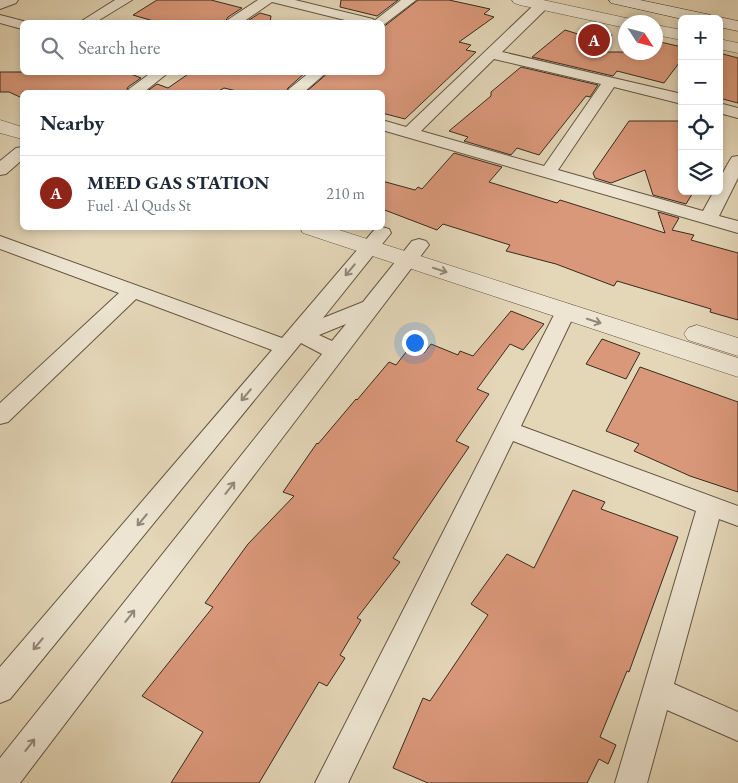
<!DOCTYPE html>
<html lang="en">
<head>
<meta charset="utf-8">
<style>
	:root { --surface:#fff; --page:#f6f6f7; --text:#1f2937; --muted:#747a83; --line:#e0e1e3; --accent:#8f2418 }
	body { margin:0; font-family:"EB Garamond",serif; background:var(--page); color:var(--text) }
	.controls { position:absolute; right:15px; top:15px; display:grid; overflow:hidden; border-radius:8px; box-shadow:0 2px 8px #0003 }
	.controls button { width:45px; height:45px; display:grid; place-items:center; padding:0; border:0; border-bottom:1px solid var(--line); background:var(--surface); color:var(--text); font:25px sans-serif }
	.compass { position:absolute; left:618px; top:15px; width:45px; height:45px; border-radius:50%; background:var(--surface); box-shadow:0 2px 8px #0003; rotate:126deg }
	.you { position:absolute; left:414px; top:342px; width:18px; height:18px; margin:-12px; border:4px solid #fff; border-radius:50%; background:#1a73e8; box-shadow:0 0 0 8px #1a73e833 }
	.badge { display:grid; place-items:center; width:32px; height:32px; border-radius:50%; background:var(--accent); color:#fff; font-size:16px; font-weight:700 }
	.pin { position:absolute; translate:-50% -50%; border:2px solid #fff; box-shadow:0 1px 5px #0006 }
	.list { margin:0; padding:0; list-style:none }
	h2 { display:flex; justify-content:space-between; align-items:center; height:65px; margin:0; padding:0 20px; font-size:21px }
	h2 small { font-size:16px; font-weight:400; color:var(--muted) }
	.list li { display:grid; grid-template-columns:32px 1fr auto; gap:15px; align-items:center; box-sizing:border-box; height:75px; padding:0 20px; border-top:1px solid var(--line) }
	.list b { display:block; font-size:19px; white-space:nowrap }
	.list p { margin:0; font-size:16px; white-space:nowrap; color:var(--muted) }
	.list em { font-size:16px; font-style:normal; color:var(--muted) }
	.icon { flex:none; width:28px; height:28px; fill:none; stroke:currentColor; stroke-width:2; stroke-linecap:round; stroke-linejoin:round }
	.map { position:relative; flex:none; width:738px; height:783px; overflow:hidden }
	.search { position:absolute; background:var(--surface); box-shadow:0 2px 8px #0003; left:20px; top:20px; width:365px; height:55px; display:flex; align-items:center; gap:12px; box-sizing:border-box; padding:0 18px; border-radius:8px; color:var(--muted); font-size:19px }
	.panel { position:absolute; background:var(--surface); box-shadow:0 2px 8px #0003; left:20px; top:90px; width:365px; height:140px; border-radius:8px }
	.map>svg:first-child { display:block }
	.building { fill:#da987a; stroke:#382b1e }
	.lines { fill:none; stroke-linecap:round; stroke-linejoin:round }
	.minor-casing { stroke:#635644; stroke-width:2 }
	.tertiary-casing { stroke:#635644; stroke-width:1 }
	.secondary-casing { stroke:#382b1e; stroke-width:1 }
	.minor { fill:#ede5d1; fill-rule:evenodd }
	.tertiary { fill:#ede5d1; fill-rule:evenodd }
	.secondary { fill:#ede5d1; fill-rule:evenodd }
	.oneway { stroke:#928878 }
</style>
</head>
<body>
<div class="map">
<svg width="738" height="783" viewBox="0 0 738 783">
	<rect width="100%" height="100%" fill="#e4d7b8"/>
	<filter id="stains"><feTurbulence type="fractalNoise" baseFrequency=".004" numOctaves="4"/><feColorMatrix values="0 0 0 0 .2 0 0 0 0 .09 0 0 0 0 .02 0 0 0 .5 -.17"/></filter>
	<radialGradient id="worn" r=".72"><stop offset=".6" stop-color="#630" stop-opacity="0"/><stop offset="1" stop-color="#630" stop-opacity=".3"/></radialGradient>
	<g class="building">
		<polygon points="157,0 211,0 242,8 228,17 225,22 157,22 133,15"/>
		<polygon points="341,0 398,0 377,16 340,7"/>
		<polygon points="418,0 449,0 490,9 484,14 494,17 459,42 471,45 466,50 476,52 405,119 382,113 382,92 306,92 329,72 382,72 382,28"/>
		<polygon points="260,13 271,16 270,22 246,22"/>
		<polygon points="582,29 612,35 599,52 656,52 656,41 682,47 682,59 664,83 617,71 613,76 532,57 565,30 578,34"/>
		<polygon points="719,53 738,58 738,103 719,98"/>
		<polygon points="521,67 598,85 590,97 586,96 539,155 517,148 511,155 464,141 468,137 449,131 491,96 491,92"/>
		<polygon points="0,72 126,72 141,78 128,87 126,92 22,92 22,98 9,92 0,92"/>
		<polygon points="191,72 306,72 288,88 286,92 241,92 224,88 217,92 146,92 157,84 168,88"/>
		<polygon points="629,121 682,121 682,191 694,191 686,204 653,195 645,170 611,183 595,178 593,173"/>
		<polygon points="454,153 502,167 489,182 557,203 560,200 665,233 658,212 679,218 672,230 694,235 691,240 738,253 738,320 710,312 711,309 617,281 614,286 556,264 506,251 510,245 443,224 437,230 382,209 382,181 415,190 418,187 422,189"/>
		<polygon points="511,311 544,324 523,350 510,344 477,389 489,394 456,441 469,447 393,558 400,562 357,618 361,620 340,655 345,658 327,686 319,682 259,783 171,783 203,732 142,696 213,607 205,603 248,544 294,496 283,492 317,443 318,444 356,399 357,400 389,362 396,365 410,347 424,353 431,344 458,355 460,351 473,356"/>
		<polygon points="602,339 640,353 626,379 586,364"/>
		<polygon points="640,367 738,402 738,492 690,476 634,451 639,444 606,431"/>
		<polygon points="573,490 605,502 601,509 678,537 629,672 627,671 600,737 616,745 608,764 599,759 587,783 428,783 393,768 423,698 430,701 488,615 471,604 507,554 534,568"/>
	</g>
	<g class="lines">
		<g class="minor-casing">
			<g id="minor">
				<polygon points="0,0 18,0 16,3 0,9"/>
				<polygon points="115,0 132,0 96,22 80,22"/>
				<polygon points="258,0 295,0 373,19 374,21 401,0 416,0 382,26 382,22 353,22 272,2 243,22 227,22 229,19"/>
				<path d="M542 1 549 5 547 8 502 52 682 94V104L614 87 558 170 703 211 714 191H719C719 178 725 168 732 157L738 156V178L719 216 738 221V233L382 130V120L406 127 537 2ZM494 59 601 84 544 166 421 131Z"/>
				<polygon points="0,15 27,22 22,22 22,29 0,23"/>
				<polygon points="152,72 169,72 144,92 128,92 129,89"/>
				<polygon points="310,72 327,72 304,92 288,92 289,89"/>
				<polygon points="719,103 738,108 738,118 719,113"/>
				<polygon points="22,147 22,160 6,174 0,175 0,161 16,148"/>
				<path d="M382 227 389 229 391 233 323 318 363 302 412 241 419 239 426 241 429 245 20 783H0V758L322 354 301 343 10 699 0 703V667L272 350 136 299 8 422 0 424V403L119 293 0 249V236L282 338 375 229ZM346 324 332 341 319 335Z"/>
				<polygon points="566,304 573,306 576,311 521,426 738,506 738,526 719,519 674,684 738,712 738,741 667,710 647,783 615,783 696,511 513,441 348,783 315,783 556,311 559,306"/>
			</g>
		</g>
		<g class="tertiary-casing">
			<g id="tertiary">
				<polygon points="512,0 543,0 626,18 632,19 634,22 626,22 626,28 520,5 514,3"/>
				<polygon points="656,25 682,30 682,40 656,35"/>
				<polygon points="719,39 738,43 738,53 719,49"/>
				<polygon points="0,120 22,127 22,139 0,133"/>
				<polygon points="300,228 333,228 738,358 738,377 303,233"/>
				<polygon points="697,325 738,338 738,356 688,340 684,334 688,328"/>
			</g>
		</g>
		<g class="secondary-casing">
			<polygon id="secondary" points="609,0 640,0 711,15 713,18 719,17 738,21 738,31 719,27 719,19 682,19 611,3"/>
		</g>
		<use href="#minor" class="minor"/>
		<use href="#tertiary" class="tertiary"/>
		<use href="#secondary" class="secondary"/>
	</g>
	<defs><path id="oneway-shaft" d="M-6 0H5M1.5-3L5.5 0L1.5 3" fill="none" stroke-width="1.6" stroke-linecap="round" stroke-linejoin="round" transform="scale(1.25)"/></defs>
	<g class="oneway">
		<use href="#oneway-shaft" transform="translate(350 270) rotate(130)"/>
		<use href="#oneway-shaft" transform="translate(440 270) rotate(18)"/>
		<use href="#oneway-shaft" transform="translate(594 321) rotate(18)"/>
		<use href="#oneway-shaft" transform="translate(246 395) rotate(130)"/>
		<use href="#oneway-shaft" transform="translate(230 488) rotate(-52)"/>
		<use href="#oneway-shaft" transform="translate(142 520) rotate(130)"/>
		<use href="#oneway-shaft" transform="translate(130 616) rotate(-52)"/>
		<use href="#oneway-shaft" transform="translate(38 644) rotate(130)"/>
		<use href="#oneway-shaft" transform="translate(30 745) rotate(-52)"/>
	</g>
	<rect width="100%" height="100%" filter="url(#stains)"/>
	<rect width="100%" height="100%" fill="url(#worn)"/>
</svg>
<div class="controls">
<button>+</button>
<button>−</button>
<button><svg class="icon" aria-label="locate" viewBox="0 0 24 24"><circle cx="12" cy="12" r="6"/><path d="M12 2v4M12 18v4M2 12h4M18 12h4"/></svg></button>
<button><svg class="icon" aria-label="layers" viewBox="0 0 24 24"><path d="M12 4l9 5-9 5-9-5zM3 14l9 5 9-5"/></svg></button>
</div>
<svg class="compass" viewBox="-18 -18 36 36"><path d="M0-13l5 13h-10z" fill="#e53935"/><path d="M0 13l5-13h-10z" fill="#747a83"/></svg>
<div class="you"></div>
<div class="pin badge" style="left:594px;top:40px">A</div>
<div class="search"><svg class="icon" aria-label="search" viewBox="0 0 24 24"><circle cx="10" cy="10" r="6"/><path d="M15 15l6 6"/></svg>Search here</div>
<section class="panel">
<h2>Nearby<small></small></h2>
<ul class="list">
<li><span class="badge">A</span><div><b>MEED GAS STATION</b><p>Fuel · Al Quds St</p></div><em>210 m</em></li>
</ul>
</section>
</div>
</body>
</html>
